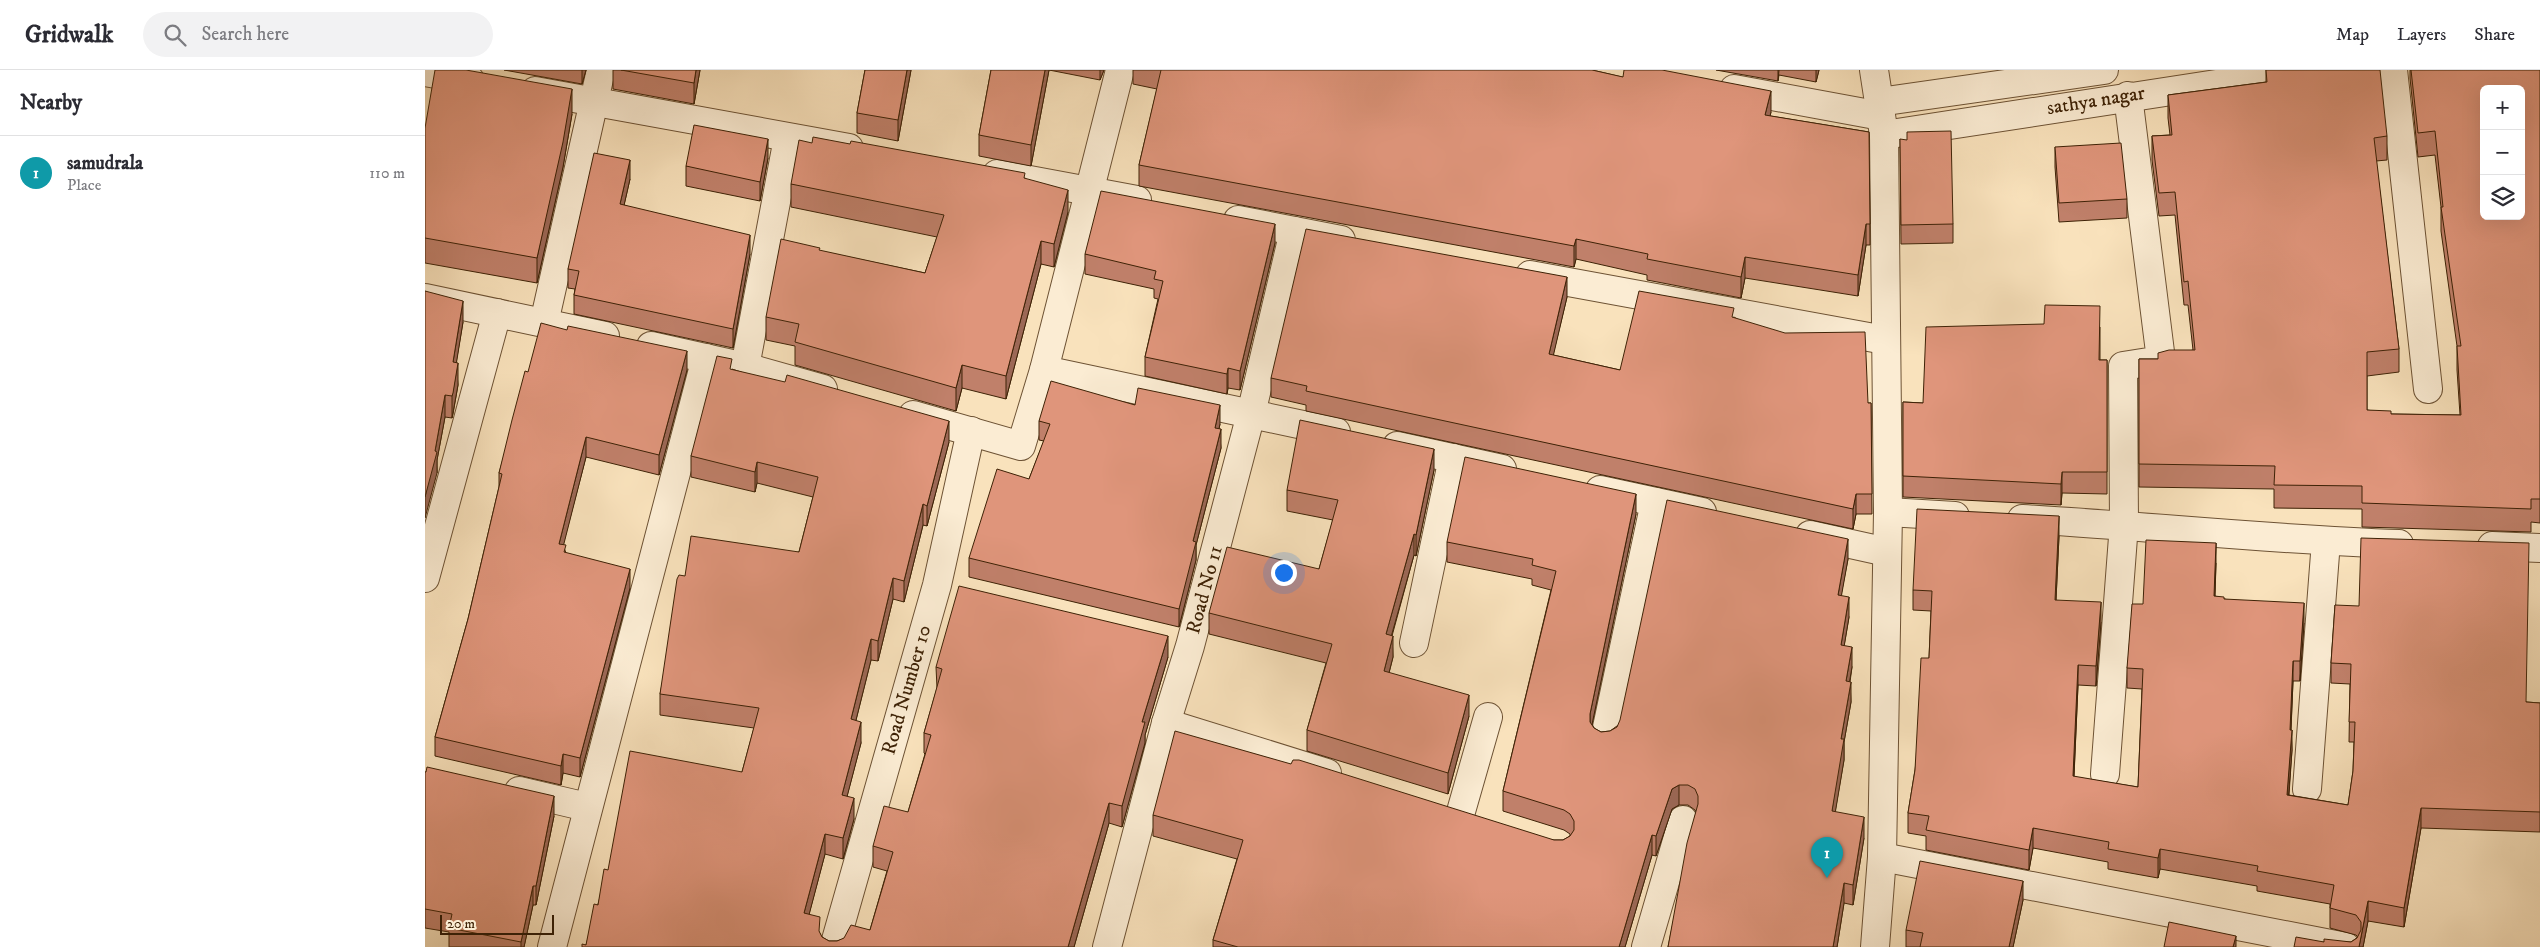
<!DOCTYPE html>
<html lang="en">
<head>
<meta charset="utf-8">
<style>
	:root { --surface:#fff; --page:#f2f2f3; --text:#2b2b33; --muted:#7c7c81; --line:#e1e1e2; --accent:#8f2418 }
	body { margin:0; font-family:"IM FELL DW Pica",serif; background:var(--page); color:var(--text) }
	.controls { position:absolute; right:15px; top:15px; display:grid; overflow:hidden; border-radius:8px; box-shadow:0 5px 20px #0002 }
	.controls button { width:45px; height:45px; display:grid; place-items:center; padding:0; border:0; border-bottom:1px solid var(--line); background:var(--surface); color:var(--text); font:25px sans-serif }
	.scale { position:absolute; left:15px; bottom:12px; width:114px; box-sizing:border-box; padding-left:5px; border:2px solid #3e2206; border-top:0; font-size:14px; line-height:18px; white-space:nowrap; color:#3e2206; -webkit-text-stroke:4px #fbecd3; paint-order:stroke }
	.you { position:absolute; left:858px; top:502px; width:18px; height:18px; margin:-12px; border:4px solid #fff; border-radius:50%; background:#1a73e8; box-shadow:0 0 0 8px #1a73e833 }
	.badge { display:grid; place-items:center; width:32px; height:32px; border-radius:50%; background:var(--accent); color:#fff; font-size:16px; font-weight:700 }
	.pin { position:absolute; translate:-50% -41px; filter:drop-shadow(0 1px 2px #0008) }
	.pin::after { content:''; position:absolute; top:26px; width:18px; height:15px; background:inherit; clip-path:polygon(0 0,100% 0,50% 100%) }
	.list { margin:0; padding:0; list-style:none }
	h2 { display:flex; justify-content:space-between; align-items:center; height:65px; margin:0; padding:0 20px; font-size:21px }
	h2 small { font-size:16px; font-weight:400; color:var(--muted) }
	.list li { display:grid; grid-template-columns:32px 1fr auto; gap:15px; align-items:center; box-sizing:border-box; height:75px; padding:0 20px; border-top:1px solid var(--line) }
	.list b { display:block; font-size:19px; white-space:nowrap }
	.list p { margin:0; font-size:16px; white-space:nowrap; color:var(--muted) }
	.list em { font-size:16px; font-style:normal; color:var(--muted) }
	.icon { flex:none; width:28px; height:28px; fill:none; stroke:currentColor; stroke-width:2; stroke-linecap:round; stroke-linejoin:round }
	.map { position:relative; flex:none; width:2115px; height:877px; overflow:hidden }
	header { display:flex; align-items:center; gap:30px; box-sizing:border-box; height:70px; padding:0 25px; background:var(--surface); border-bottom:1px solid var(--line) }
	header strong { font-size:24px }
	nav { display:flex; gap:28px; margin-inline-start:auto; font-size:18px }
	.search { width:350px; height:45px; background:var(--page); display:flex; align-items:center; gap:12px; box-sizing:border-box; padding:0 18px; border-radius:28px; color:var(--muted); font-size:19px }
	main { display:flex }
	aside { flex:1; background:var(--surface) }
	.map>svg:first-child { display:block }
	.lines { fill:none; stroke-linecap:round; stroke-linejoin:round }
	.street-casing { stroke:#6d5234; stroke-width:30 }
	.street { stroke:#fbecd3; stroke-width:28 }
	.wall { fill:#c0806a; stroke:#3e2206 }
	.shaded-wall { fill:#9c6856; stroke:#3e2206 }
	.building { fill:#df957b; stroke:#3e2206; fill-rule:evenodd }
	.labels { text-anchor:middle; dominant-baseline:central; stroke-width:4; stroke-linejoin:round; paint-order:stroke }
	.street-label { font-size:20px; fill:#3e2206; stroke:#fbecd3 }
</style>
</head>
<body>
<header>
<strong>Gridwalk</strong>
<div class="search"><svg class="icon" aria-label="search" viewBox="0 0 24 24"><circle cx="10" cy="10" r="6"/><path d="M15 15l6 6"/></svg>Search here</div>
<nav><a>Map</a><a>Layers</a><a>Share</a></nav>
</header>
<main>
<aside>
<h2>Nearby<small></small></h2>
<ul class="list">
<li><span class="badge" style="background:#0f9aa8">1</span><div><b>samudrala</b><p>Place</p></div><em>110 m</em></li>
</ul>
</aside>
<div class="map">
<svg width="2115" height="877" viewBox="0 0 2115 877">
	<rect width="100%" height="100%" fill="#f9e2bc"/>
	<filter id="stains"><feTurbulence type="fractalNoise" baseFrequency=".004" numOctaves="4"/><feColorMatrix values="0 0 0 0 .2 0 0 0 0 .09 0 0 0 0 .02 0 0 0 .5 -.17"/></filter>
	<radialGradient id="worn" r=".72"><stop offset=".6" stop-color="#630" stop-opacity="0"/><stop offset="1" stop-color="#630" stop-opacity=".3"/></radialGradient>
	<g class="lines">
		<g class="street-casing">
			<g id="street">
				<polyline points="1449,0 1459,65 1463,442 1457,787 1450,877"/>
				<polyline points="1968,0 2003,319"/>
				<polyline points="0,2 45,10"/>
				<polyline points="1309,19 1456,46"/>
				<polyline points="110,21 424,78"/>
				<polyline points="1454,32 1679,0"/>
				<polyline points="1459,65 1883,0"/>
				<polyline points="572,104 712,130"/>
				<polyline points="813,150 916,170"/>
				<polyline points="1105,205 1460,270"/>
				<polyline points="0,228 180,266"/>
				<polyline points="119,253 176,0"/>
				<polyline points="226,276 320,297 398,319"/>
				<polyline points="320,297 363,68"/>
				<polyline points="619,300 911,362"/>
				<polyline points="488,345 596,376 619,300 695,0"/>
				<polyline points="972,376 1077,399"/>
				<polyline points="1175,420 1277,442"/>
				<polyline points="1463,442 1530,446"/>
				<path d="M1597 449C1723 456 1848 470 1974 474"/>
				<polyline points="1385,465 1462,482"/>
				<polyline points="2067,476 2115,478"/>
				<polyline points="0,508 72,243"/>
				<polyline points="989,573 1028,388"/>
				<polyline points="741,653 902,703"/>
				<polyline points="1180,667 1230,432"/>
				<polyline points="1680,704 1699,454 1698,296 1736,290 1703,26"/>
				<polyline points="1882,719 1901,471"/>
				<polyline points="94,721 162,737"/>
				<polyline points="1035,745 1063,647"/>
				<polyline points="1457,787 1921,877"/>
				<polyline points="127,877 281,288"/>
				<polyline points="409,877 512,515 546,361"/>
				<polyline points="682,877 741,653 765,576 826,344 869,161"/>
				<polyline points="1221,877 1258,750"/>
			</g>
		</g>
		<use href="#street" class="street"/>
	</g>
	<g class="wall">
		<polygon points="79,0 161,0 157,14"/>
		<polygon points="188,0 275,0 269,34 188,19"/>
		<polygon points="440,0 486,0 473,71 432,63 432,43"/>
		<polygon points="566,0 679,0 675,10 624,0 606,96 554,86 554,65"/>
		<polygon points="708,0 1167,0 1346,42 1345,46 1444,62 1445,175 1441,175 1433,226 1320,208 1316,228 1222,210 1222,205 1151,189 1149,197 714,116 714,95 732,19 708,14"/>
		<polygon points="1291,0 1394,0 1391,12 1354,5 1353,11"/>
		<polygon points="1841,0 1962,66 1962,90 1951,91 1974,279 1974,302 1942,306 1942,340 1966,344 2035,345 2032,300 2032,276 2016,161 2016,137 2010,85 1993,87 1985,8 1985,0 2115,0 2115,453 2106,452 2106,462 1937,457 1937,439 1849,438 1849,419 1714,417 1714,289 1733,289 1768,280 1763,235 1759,235 1750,145 1734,146 1727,90 1727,66 1745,65 1743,48 1743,25 1841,12"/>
		<polygon points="147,44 138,97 112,213 0,193 0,58"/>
		<polygon points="1475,69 1528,154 1528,173 1476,174"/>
		<polygon points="1630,77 1702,129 1702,148 1634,152 1630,97"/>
		<polygon points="343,88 335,131 261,116 261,96"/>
		<polygon points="600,108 643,142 629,197 616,194 581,329 537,318 531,341 370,295 370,276 341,270 341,247 395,181 500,203 512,167 366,137 366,114"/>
		<polygon points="205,109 199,135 325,184 308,278 149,244 149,225 150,219 143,218 143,199"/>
		<polygon points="850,173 815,320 803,318 802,324 720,306 720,287 733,229 729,228 729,219 660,204 660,184"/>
		<polygon points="0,221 38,252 31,293 33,315 28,344 27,348 20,347 12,390 12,403"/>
		<polygon points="1142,227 1128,285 1195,300 1309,247 1443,333 1446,333 1447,444 1431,444 1428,459 881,341 881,335 846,327 846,308"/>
		<polygon points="1675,257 1675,290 1682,290 1682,424 1637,423 1636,435 1478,427 1478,332 1498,333"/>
		<polygon points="307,299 524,372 502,456 498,455 479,532 468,529 453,591 446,590 431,650 436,673 422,726 429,749 418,789 400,784 384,844 397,867 404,871 412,871 445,860 462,801 448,797 448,776 483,742 500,684 499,683 499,663 512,618 511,597 743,587 720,665 720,673 697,757 684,753 649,877 157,877 161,875 183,800 317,702 329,658 235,645 235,624 260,506 374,482 388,427 332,413 330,422 266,407 266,386"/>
		<polygon points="262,300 234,405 161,387 138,475 141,483 205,518 155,707 138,703 136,715 10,686 10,667 43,549 74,417 74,403 103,302"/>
		<polygon points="710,335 795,354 794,359 796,378 771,475 771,490 754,557 544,507 544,488 604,409 619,371 614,370 614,351"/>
		<polygon points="1009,400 991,486 989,485 967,566 968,587 964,603 1044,646 1023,724 882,681 882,660 901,593 784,564 784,543 894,499 908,450 862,441 862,420"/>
		<polygon points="1211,444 1167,654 1169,658 1176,662 1185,661 1423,489 1416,525 1424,547 1419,576 1427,597 1425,612 1426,632 1419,672 1419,690 1410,742 1439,768 1428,835 1419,833 1412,877 1243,877 1271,742 1270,740 1263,735 1254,735 1247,739 1231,786 1227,785 1200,877 788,877 788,870 812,789 728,766 728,745 1129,770 1138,770 1145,766 1145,764 1139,760 1078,741 1078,721 1126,520 1107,515 1107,509 1022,492 1022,472"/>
		<polygon points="1634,466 1631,530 1676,552 1671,616 1653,615 1649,707 1713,717 1717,619 1702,618 1702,598 1718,534 1791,493 1790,526 1879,553 1875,611 1868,611 1866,660 1867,680 1864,725 1923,735 1928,701 1929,672 1924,672 1925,614 1906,613 1906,593 1910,535 2102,632 2115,633 2115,762 1996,758 1979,857 1943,851 1938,877 1869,877 1899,872 1926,872 1933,867 1931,865 1905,858 1905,834 1832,821 1832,816 1735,799 1733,808 1683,799 1683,792 1608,778 1604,800 1501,780 1501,766 1483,763 1483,743 1490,700 1504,588 1506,541 1488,540 1488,520"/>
		<polygon points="0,702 129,746 111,835 108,835 99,877 24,877 24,862 0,858"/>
		<polygon points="1598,830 1588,877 1481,877 1481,860"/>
	</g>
	<g class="shaded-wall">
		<polygon points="157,0 161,0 157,14"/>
		<polygon points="271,0 275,0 269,34 269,13"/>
		<polygon points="482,0 486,0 473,71 473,50"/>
		<polygon points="620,0 624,0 606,96 606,75"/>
		<polygon points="675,0 679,0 675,10"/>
		<polygon points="1353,0 1354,0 1353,11"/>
		<polygon points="1391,0 1394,0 1391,12"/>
		<polygon points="147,19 147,44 138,97 112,213 112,188"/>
		<polygon points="1346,21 1346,42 1340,65 1340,45"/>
		<polygon points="343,69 343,88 335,131 335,112"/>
		<polygon points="205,90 205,109 195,153 195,134"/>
		<polygon points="643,120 643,142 629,197 629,174"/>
		<polygon points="850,154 850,173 815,320 815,301"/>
		<polygon points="1441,154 1441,175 1433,226 1433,205"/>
		<polygon points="325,165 325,184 308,278 308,259"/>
		<polygon points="1151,169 1151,189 1149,197 1149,176"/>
		<polygon points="616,171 616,194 581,329 581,306"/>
		<polygon points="1320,187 1320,208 1316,228 1316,207"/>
		<polygon points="1142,207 1142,227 1124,304 1124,284"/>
		<polygon points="38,231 38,252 28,314 28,292"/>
		<polygon points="262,281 262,300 234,405 234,385"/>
		<polygon points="33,293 33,315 27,348 27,326"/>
		<polygon points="537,295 537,318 531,341 531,318"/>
		<polygon points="803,298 803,318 802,324 802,304"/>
		<polygon points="20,325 20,347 12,390 12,403 0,448 0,427 10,381"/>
		<polygon points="795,335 795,354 790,376 790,358"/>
		<polygon points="524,351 524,372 502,456 502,436"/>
		<polygon points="796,359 796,378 771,475 771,490 754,557 754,539 768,471"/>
		<polygon points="161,367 161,387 134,493 134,474"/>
		<polygon points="1009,379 1009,400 991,486 991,465"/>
		<polygon points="332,392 332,413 330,422 330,402"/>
		<polygon points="1637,402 1637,423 1636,435 1636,414"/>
		<polygon points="1211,424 1211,444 1165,664 1165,644"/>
		<polygon points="1431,424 1431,444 1428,459 1428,439"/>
		<polygon points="498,434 498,455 479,532 479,511"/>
		<polygon points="1634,446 1634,466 1630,550 1630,530"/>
		<polygon points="989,464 989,485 961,585 961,564"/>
		<polygon points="1423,469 1423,489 1413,545 1413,525"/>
		<polygon points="1791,473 1791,493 1789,546 1789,526"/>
		<polygon points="205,499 205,518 155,707 155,688"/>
		<polygon points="468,508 468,529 453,591 453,571"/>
		<polygon points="1424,527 1424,547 1416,595 1416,575"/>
		<polygon points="1676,532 1676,552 1671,616 1671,596"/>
		<polygon points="1879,533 1879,553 1875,611 1875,591"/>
		<polygon points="743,566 743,587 720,665 720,673 697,757 697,736 717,652"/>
		<polygon points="968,566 968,587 959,622 959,601"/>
		<polygon points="446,569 446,590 426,670 426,649"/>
		<polygon points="1427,577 1427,597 1421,632 1421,611"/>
		<polygon points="1868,591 1868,611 1865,680 1865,660"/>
		<polygon points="1653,595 1653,615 1648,726 1648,706"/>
		<polygon points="1426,612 1426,632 1419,672 1419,690 1407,762 1407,741 1416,669"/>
		<polygon points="1044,625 1044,646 1023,724 1023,703"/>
		<polygon points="436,652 436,673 417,746 417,725"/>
		<polygon points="1867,660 1867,680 1862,745 1862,725"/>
		<polygon points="138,684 138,703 136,715 136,696"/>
		<polygon points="1254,715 1254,735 1247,739 1231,786 1231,766 1247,719"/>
		<polygon points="129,726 129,746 111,835 111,816"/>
		<polygon points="429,728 429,749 418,789 418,768"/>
		<polygon points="684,733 684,753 649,877 643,877"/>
		<polygon points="1996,738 1996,758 1979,857 1979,838"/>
		<polygon points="1439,747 1439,768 1428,835 1428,815"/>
		<polygon points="1608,758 1608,778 1604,800 1604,780"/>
		<polygon points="400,764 400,784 379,864 379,843"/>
		<polygon points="1227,765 1227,785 1200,877 1194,877"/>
		<polygon points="1735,779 1735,799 1733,808 1733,788"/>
		<polygon points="1598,811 1598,830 1588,877 1584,877"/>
		<polygon points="1419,813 1419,833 1412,877 1408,877"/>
		<polygon points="108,816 108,835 99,877 96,877 96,872"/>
		<polygon points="1943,831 1943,851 1938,877 1934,877"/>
		<polygon points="1811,866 1811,877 1808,877"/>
	</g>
	<g class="building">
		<polygon points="10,0 41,0 147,19 138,72 112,188 0,168 0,58"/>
		<polygon points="196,0 271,0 269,13"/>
		<polygon points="440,0 482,0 473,50 432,43"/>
		<polygon points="566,0 620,0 606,75 554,65"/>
		<polygon points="736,0 1167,0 1198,7 1199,0 1237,0 1346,21 1340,45 1444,62 1445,154 1441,154 1433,205 1320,187 1316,207 1222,189 1223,184 1151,169 1149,176 714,95"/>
		<path d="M1841 0H1955L1962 66 1949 68 1974 279 1942 282V340L1966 341V344L2036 345 2032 276H2036L2016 137H2018L2010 61 1993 63 1986 0H2115V429H2106V439L1937 433V416L1849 415 1850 396 1714 394V289H1733V283L1744 280H1770L1763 211 1759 212 1750 122 1734 123 1727 66 1747 65 1743 25 1842 12ZM2059 19H2096V146H2059Z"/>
		<polygon points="269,55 343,69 335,112 261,96"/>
		<polygon points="1526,61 1528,154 1476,155 1475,69 1482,70 1482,62"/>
		<polygon points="388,67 425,74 426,71 600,103 599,108 643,120 629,174 616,171 581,306 537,295 531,318 370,272 374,254 341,247 356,169 395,178 394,180 500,203 519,145 366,114 374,70 387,73"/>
		<polygon points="1696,73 1702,129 1634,133 1630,77"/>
		<polygon points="169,83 205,90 195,134 325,165 308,259 149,225 154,201 143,199"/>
		<polygon points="676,121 850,154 815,301 803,298 802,304 720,287 738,211 729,209 731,201 660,184"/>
		<polygon points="881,159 1142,207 1124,284 1195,300 1214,221 1309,238 1307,247 1360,263 1440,262 1443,333 1446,333 1447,424 1431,424 1428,439 881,321 882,316 846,308"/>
		<polygon points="0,221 38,231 28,292 33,293 28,323 27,326 20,325 10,381 12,382 0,427"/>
		<polygon points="1620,235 1675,236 1674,290 1682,290 1682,402 1637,402 1636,414 1478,406 1478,332 1498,333 1501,257 1619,254"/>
		<polygon points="116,253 142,260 143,256 262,281 234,385 161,367 134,474 141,475 139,482 205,499 155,688 138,684 136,696 10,667 43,549 77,404 74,403 87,350 100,301 103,302"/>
		<polygon points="292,286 307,289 305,299 360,312 362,305 524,351 502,436 498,434 479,511 468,508 453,571 446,569 426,649 436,652 417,725 429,728 418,768 400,764 379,843 395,847 394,861 397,867 404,871 412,871 419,868 426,855 445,860 468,782 448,776 459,736 483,742 506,665 499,663 517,599 511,597 534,516 743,566 717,652 720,652 697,736 684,733 643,877 157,877 157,874 161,875 169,834 173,835 179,799 183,800 205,681 317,702 334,638 235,624 252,509 254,505 260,506 266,466 374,482 393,407 332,392 330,402 266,386"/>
		<polygon points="626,311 710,335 713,318 795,335 790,358 796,359 768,471 771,472 754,539 544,488 572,399 604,409 625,354 614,351"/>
		<polygon points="875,350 1009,379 991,465 989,464 961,564 968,566 959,601 1044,625 1023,703 882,660 907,574 784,543 802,477 894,499 913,430 862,420"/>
		<polygon points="1040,387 1211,424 1165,644 1165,652 1169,658 1176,662 1185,661 1192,657 1195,650 1242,430 1423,469 1413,525 1424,527 1416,575 1427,577 1421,611 1426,612 1416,669 1419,669 1407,741 1439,747 1428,815 1419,813 1408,877 1243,877 1262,773 1273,734 1273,726 1270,719 1263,715 1254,715 1247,719 1231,766 1227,765 1194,877 813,877 788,870 818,770 728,745 750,661 866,694 868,690 874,690 1129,770 1138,770 1145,766 1149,760 1149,751 1145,744 1139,740 1078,721 1131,501 1107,495 1108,489 1022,472"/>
		<polygon points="1492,439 1634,446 1630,530 1676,532 1671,596 1653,595 1648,706 1713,717 1718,599 1702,598 1707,534 1718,534 1721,470 1791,473 1789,526 1799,527 1799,529 1879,533 1875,591 1868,591 1865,660 1867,660 1862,725 1923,735 1928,701 1930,652 1924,652 1926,594 1906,593 1910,535 1934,536 1936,468 2104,473 2101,632 2115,633 2115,742 1996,738 1979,838 1943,831 1934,877 1869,877 1871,867 1899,872 1899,869 1926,872 1932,868 1936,860 1936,852 1931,845 1905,838 1909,815 1832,801 1833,796 1735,779 1733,788 1683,779 1684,772 1608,758 1604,780 1501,760 1504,746 1483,743 1490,700 1496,588 1504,588 1507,521 1488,520"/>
		<polygon points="2,697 129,726 111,816 108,816 96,872 24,858 27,844 0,839 0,702 1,702"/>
		<polygon points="1495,791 1598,811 1584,877 1495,877 1498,863 1481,860"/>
		<polygon points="1744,852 1811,866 1808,877 1739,877"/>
	</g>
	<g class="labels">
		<g class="street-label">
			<text transform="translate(1671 31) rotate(-9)">sathya nagar</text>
			<text transform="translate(780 520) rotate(-75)">Road No 11</text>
			<text transform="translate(482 620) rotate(-74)">Road Number 10</text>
		</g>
	</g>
	<rect width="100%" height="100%" filter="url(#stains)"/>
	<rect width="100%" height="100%" fill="url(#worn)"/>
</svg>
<div class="controls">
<button>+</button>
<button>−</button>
<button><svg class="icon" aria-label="layers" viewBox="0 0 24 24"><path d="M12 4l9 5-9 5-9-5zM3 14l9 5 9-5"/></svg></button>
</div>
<div class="scale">20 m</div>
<div class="you"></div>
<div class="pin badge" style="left:1402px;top:808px;background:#0f9aa8">1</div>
</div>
</main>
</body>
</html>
